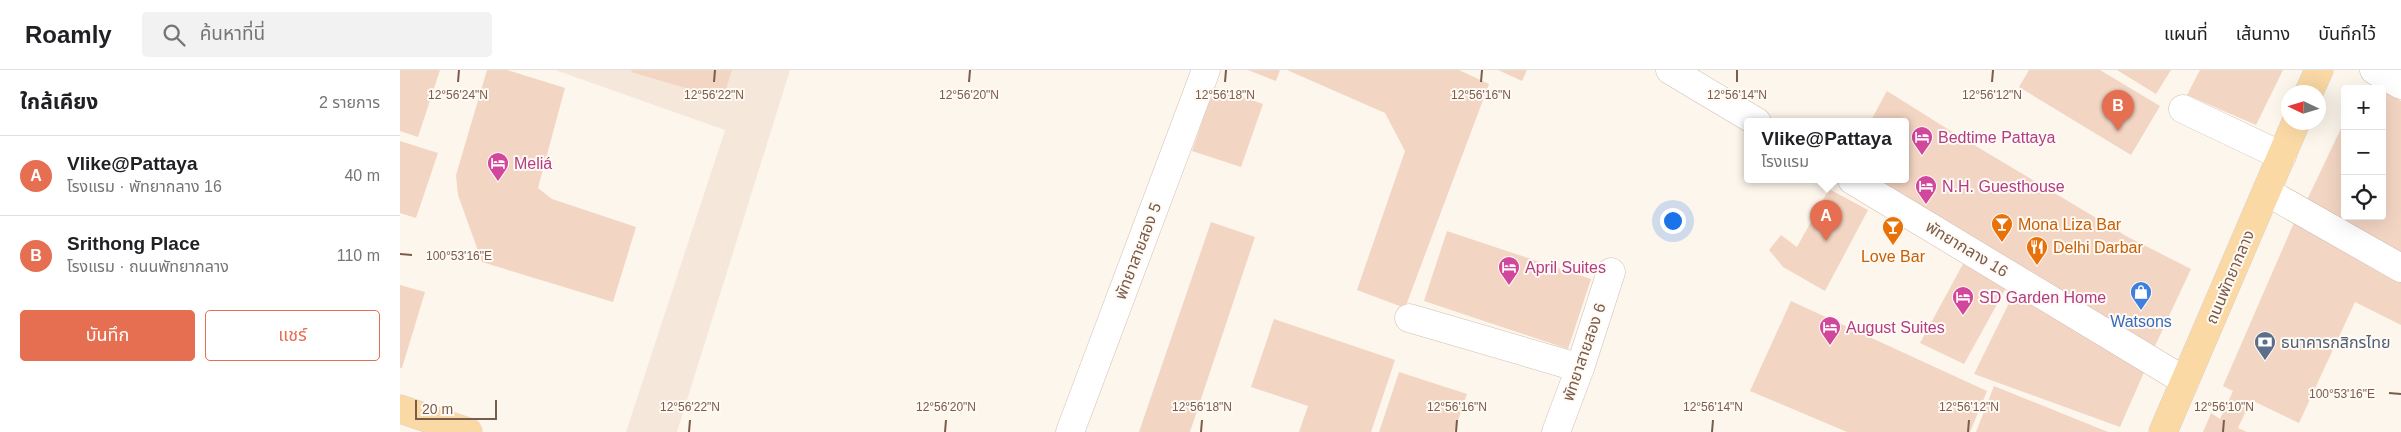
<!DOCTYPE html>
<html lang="th">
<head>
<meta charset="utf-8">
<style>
	:root { --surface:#fff; --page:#f2f2f2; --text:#202124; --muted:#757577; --line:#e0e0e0; --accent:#e76f51 }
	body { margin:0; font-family:Helvetica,"Noto Sans Thai",sans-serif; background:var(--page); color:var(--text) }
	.controls { position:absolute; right:15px; top:15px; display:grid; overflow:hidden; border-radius:5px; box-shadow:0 5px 20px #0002 }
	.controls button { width:45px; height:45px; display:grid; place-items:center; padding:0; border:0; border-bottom:1px solid var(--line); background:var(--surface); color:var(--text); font:25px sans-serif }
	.compass { position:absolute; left:1881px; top:15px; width:45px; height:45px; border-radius:50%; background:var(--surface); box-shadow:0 5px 20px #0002; rotate:274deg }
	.scale { position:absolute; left:15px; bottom:12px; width:82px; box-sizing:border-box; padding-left:5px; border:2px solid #7a5c4d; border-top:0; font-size:14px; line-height:18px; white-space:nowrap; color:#7a5c4d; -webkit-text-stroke:4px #fffaf3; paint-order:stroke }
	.you { position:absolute; left:1272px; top:150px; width:18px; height:18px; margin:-12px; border:4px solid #fff; border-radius:50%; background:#1a73e8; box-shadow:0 0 0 8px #1a73e833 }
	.badge { display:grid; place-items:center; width:32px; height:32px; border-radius:50%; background:var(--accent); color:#fff; font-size:16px; font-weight:700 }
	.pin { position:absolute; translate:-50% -41px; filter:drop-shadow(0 1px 2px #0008) }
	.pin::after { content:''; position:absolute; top:26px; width:18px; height:15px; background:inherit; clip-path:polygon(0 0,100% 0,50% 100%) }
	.popup { position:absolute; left:1344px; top:48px; width:165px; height:65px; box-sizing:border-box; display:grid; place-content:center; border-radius:5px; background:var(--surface); filter:drop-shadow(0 1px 4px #0005); font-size:16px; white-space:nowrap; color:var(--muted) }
	.popup b { font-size:19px; color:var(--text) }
	.popup::after { content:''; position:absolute; left:50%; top:100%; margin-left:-10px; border:10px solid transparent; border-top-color:var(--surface) }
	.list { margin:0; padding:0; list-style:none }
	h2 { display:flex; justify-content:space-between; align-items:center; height:65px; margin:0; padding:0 20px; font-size:21px }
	h2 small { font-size:16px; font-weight:400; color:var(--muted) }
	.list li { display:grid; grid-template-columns:32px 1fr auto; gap:15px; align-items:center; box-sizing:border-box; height:80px; padding:0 20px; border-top:1px solid var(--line) }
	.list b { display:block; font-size:19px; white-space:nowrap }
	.list p { margin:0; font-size:16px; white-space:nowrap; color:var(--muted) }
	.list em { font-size:16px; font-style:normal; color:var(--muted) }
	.actions { display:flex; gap:10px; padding:15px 20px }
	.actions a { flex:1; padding:11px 0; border:1px solid var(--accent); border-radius:5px; text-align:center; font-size:18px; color:var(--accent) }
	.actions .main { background:var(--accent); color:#fff }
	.icon { flex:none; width:28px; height:28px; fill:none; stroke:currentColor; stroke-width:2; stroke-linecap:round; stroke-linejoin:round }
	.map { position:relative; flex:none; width:2001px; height:362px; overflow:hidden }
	header { display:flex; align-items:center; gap:30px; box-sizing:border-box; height:70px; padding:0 25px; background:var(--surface); border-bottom:1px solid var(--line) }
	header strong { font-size:24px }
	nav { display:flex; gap:28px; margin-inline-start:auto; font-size:18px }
	.search { width:350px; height:45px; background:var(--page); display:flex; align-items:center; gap:12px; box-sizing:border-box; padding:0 18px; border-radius:5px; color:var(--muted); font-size:19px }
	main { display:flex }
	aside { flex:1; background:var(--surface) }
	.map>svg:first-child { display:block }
	.residential { fill:#f5e8da }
	.building { fill:#f3d5c3 }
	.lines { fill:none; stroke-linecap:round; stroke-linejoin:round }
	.minor-casing { stroke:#d1beb0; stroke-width:29 }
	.major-casing { stroke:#dad1cd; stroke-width:29 }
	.minor { stroke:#fff; stroke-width:28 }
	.major { stroke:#fbd9a5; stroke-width:28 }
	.ticks { fill:none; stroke:#7a5c4d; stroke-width:2 }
	.labels { text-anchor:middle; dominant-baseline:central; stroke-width:4; stroke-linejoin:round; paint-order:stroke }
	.hotel-label { font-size:16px; fill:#b23c85; stroke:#fffaf3; text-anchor:start }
	.food-label { font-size:16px; fill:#c56008; stroke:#fffaf3; text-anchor:start }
	.street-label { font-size:16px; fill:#7a5c4d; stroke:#fffaf3 }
	.shop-label { font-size:16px; fill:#366cbe; stroke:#fffaf3 }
	.service-label { font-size:16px; fill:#4e5e75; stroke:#fffaf3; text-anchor:start }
	.ticks-label { font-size:12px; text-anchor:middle; fill:#7a5c4d; stroke:#fffaf3; stroke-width:4; stroke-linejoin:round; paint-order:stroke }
</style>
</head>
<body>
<header>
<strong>Roamly</strong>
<div class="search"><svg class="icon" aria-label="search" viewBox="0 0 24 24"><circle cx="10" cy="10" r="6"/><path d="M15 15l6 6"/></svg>ค้นหาที่นี่</div>
<nav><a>แผนที่</a><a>เส้นทาง</a><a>บันทึกไว้</a></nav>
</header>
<main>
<aside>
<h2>ใกล้เคียง<small>2 รายการ</small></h2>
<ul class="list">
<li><span class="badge">A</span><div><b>Vlike@Pattaya</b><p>โรงแรม · พัทยากลาง 16</p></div><em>40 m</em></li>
<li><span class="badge">B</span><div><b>Srithong Place</b><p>โรงแรม · ถนนพัทยากลาง</p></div><em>110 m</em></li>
</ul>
<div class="actions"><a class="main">บันทึก</a><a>แชร์</a></div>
</aside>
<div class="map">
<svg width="2001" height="362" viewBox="0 0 2001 362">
	<rect width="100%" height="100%" fill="#fdf6ec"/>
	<polygon class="residential" points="155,0 390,0 277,362 226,362 325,60"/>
	<g class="building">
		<polygon points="0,0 40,0 18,67 0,61"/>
		<polygon points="87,0 107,0 165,18 138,118 152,129 236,157 213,232 82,192 58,125 56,105"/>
		<polygon points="232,0 332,0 323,29 231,2"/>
		<polygon points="848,0 880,0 876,11"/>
		<polygon points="887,0 1059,0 1089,14 1005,238 957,220 1005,81 985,43"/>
		<polygon points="1098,0 1127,0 1122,11"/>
		<polygon points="1629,0 1700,0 1760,36 1731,85 1619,17"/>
		<polygon points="1717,0 1771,0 1756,24"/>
		<polygon points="1800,0 1883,0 1856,55 1787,25"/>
		<polygon points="1972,15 1980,19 1966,19"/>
		<polygon points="814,17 863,34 841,97 792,81"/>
		<polygon points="1982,20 2001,31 2001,183 1906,132 1945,50 1945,146 1982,146"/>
		<polygon points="1487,21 1554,63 1728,167 1791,199 1755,276 1475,110 1505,110 1505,52 1470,52"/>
		<polygon points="0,71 38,83 16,148 0,143"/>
		<polygon points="1429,119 1468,140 1425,221 1383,197 1369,180 1381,165 1397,177"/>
		<polygon points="1896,148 2001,210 2001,255 1955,232 1899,353 1851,330 1838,358 1847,362 1803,362 1811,343 1820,349 1833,321 1823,316"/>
		<polygon points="811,152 855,167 790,362 739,362"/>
		<polygon points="1047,161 1191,209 1168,279 1024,231"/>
		<polygon points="1563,194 1606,218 1564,294 1520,273"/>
		<polygon points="0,215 25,222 2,298 0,298"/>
		<polygon points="1614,223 1745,300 1720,357 1574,304"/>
		<polygon points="1391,231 1587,321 1570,362 1447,362 1350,321"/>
		<polygon points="874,249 995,290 971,362 899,362 908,336 851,317"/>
		<polygon points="999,302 1067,324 1054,362 979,362"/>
		<polygon points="1594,316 1708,362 1576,362"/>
	</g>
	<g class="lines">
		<g class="minor-casing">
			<g id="minor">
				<polyline points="1270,0 1357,52"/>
				<polyline points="1974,0 2001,15"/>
				<polyline points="1783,39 1882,86"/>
				<polyline points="1452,110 1785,311"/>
				<polyline points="1867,122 2001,198"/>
				<polyline points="1009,248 1180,298"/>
				<polyline points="670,362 806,0"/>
				<polyline points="1156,362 1180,298 1211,202"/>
			</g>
		</g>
		<g class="major-casing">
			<g id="major">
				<polyline points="1909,22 1919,0"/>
				<polyline points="0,339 68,362"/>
				<polyline points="1763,362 1896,52"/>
			</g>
		</g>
		<use href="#minor" class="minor"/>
		<use href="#major" class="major"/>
	</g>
	<path class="ticks" d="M58 12 59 0M314 12 315 0M569 12 570 0M825 12 826 0M1081 12 1082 0M1337 12V0M1592 12 1593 0M0 184 12 185M1989 323 2001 324M289 362 290 350M545 362 546 350M801 362 802 350M1056 362 1057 350M1312 362 1313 350M1568 362 1569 350M1823 362 1824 350"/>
	<defs>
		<g id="hotel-pin" transform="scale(1.125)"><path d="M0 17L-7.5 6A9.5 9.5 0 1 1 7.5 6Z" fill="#d1479c" stroke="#fffaf3"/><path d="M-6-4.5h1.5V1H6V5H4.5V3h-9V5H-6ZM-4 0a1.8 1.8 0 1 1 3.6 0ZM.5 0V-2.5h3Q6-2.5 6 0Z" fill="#fff"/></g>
		<g id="bar-pin" transform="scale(1.125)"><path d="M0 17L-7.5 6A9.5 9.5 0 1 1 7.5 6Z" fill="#e8710a" stroke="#fffaf3"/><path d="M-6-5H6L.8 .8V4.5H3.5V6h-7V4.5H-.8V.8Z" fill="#fff"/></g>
		<g id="restaurant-pin" transform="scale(1.125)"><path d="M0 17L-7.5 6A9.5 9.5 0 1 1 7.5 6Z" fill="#e8710a" stroke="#fffaf3"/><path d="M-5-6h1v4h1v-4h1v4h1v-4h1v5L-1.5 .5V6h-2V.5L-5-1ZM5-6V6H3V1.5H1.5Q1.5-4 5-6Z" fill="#fff"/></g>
		<g id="shop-pin" transform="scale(1.125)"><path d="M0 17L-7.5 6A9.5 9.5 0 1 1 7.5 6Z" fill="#3f7fe0" stroke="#fffaf3"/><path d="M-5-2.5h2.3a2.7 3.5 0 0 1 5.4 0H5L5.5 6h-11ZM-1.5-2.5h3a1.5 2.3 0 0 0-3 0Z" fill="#fff"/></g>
		<g id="bank-pin" transform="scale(1.125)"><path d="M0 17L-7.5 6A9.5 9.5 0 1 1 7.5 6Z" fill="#5c6f8a" stroke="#fffaf3"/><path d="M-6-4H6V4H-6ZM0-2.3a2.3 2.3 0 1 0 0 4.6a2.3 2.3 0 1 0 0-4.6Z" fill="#fff"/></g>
	</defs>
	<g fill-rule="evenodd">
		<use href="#hotel-pin" x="1522" y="67"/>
		<use href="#hotel-pin" x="98" y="93"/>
		<use href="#hotel-pin" x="1526" y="116"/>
		<use href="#bar-pin" x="1602" y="154"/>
		<use href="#bar-pin" x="1493" y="157"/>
		<use href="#restaurant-pin" x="1637" y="177"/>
		<use href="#hotel-pin" x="1109" y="197"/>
		<use href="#shop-pin" x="1741" y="222"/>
		<use href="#hotel-pin" x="1563" y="227"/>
		<use href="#hotel-pin" x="1430" y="257"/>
		<use href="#bank-pin" x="1865" y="272"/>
	</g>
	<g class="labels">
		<g class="hotel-label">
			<text x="1538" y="67">Bedtime Pattaya</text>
			<text x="114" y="93">Meliá</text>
			<text x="1542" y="116">N.H. Guesthouse</text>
			<text x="1125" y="197">April Suites</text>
			<text x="1579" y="227">SD Garden Home</text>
			<text x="1446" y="257">August Suites</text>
		</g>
		<g class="food-label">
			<text x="1618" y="154">Mona Liza Bar</text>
			<text x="1653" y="177">Delhi Darbar</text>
			<text x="1493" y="186" text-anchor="middle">Love Bar</text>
		</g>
		<g class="street-label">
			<text transform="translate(1567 179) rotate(31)">พัทยากลาง 16</text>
			<text transform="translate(738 181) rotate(-69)">พัทยาสายสอง 5</text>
			<text transform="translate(1830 207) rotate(-67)">ถนนพัทยากลาง</text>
			<text transform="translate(1184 282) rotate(-71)">พัทยาสายสอง 6</text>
		</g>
		<g class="shop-label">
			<text x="1741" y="251">Watsons</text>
		</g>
		<g class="service-label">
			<text x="1881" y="272">ธนาคารกสิกรไทย</text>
		</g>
	</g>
	<g class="ticks-label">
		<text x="58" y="29">12°56'24"N</text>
		<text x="314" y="29">12°56'22"N</text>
		<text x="569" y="29">12°56'20"N</text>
		<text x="825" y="29">12°56'18"N</text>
		<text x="1081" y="29">12°56'16"N</text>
		<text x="1337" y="29">12°56'14"N</text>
		<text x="1592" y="29">12°56'12"N</text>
		<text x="59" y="190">100°53'16"E</text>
		<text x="1942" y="328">100°53'16"E</text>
		<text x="290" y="341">12°56'22"N</text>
		<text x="546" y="341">12°56'20"N</text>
		<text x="802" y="341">12°56'18"N</text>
		<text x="1057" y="341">12°56'16"N</text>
		<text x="1313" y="341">12°56'14"N</text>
		<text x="1569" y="341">12°56'12"N</text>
		<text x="1824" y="341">12°56'10"N</text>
	</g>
</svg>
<div class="controls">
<button>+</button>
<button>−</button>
<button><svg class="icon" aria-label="locate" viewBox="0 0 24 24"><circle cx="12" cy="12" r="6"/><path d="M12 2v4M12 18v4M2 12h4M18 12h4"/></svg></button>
</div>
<svg class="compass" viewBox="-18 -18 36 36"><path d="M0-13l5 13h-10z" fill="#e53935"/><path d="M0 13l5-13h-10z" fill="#757577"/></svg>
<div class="scale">20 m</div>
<div class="you"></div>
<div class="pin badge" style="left:1426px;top:171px">A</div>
<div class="popup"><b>Vlike@Pattaya</b>โรงแรม</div>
<div class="pin badge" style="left:1718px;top:61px">B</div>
</div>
</main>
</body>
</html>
